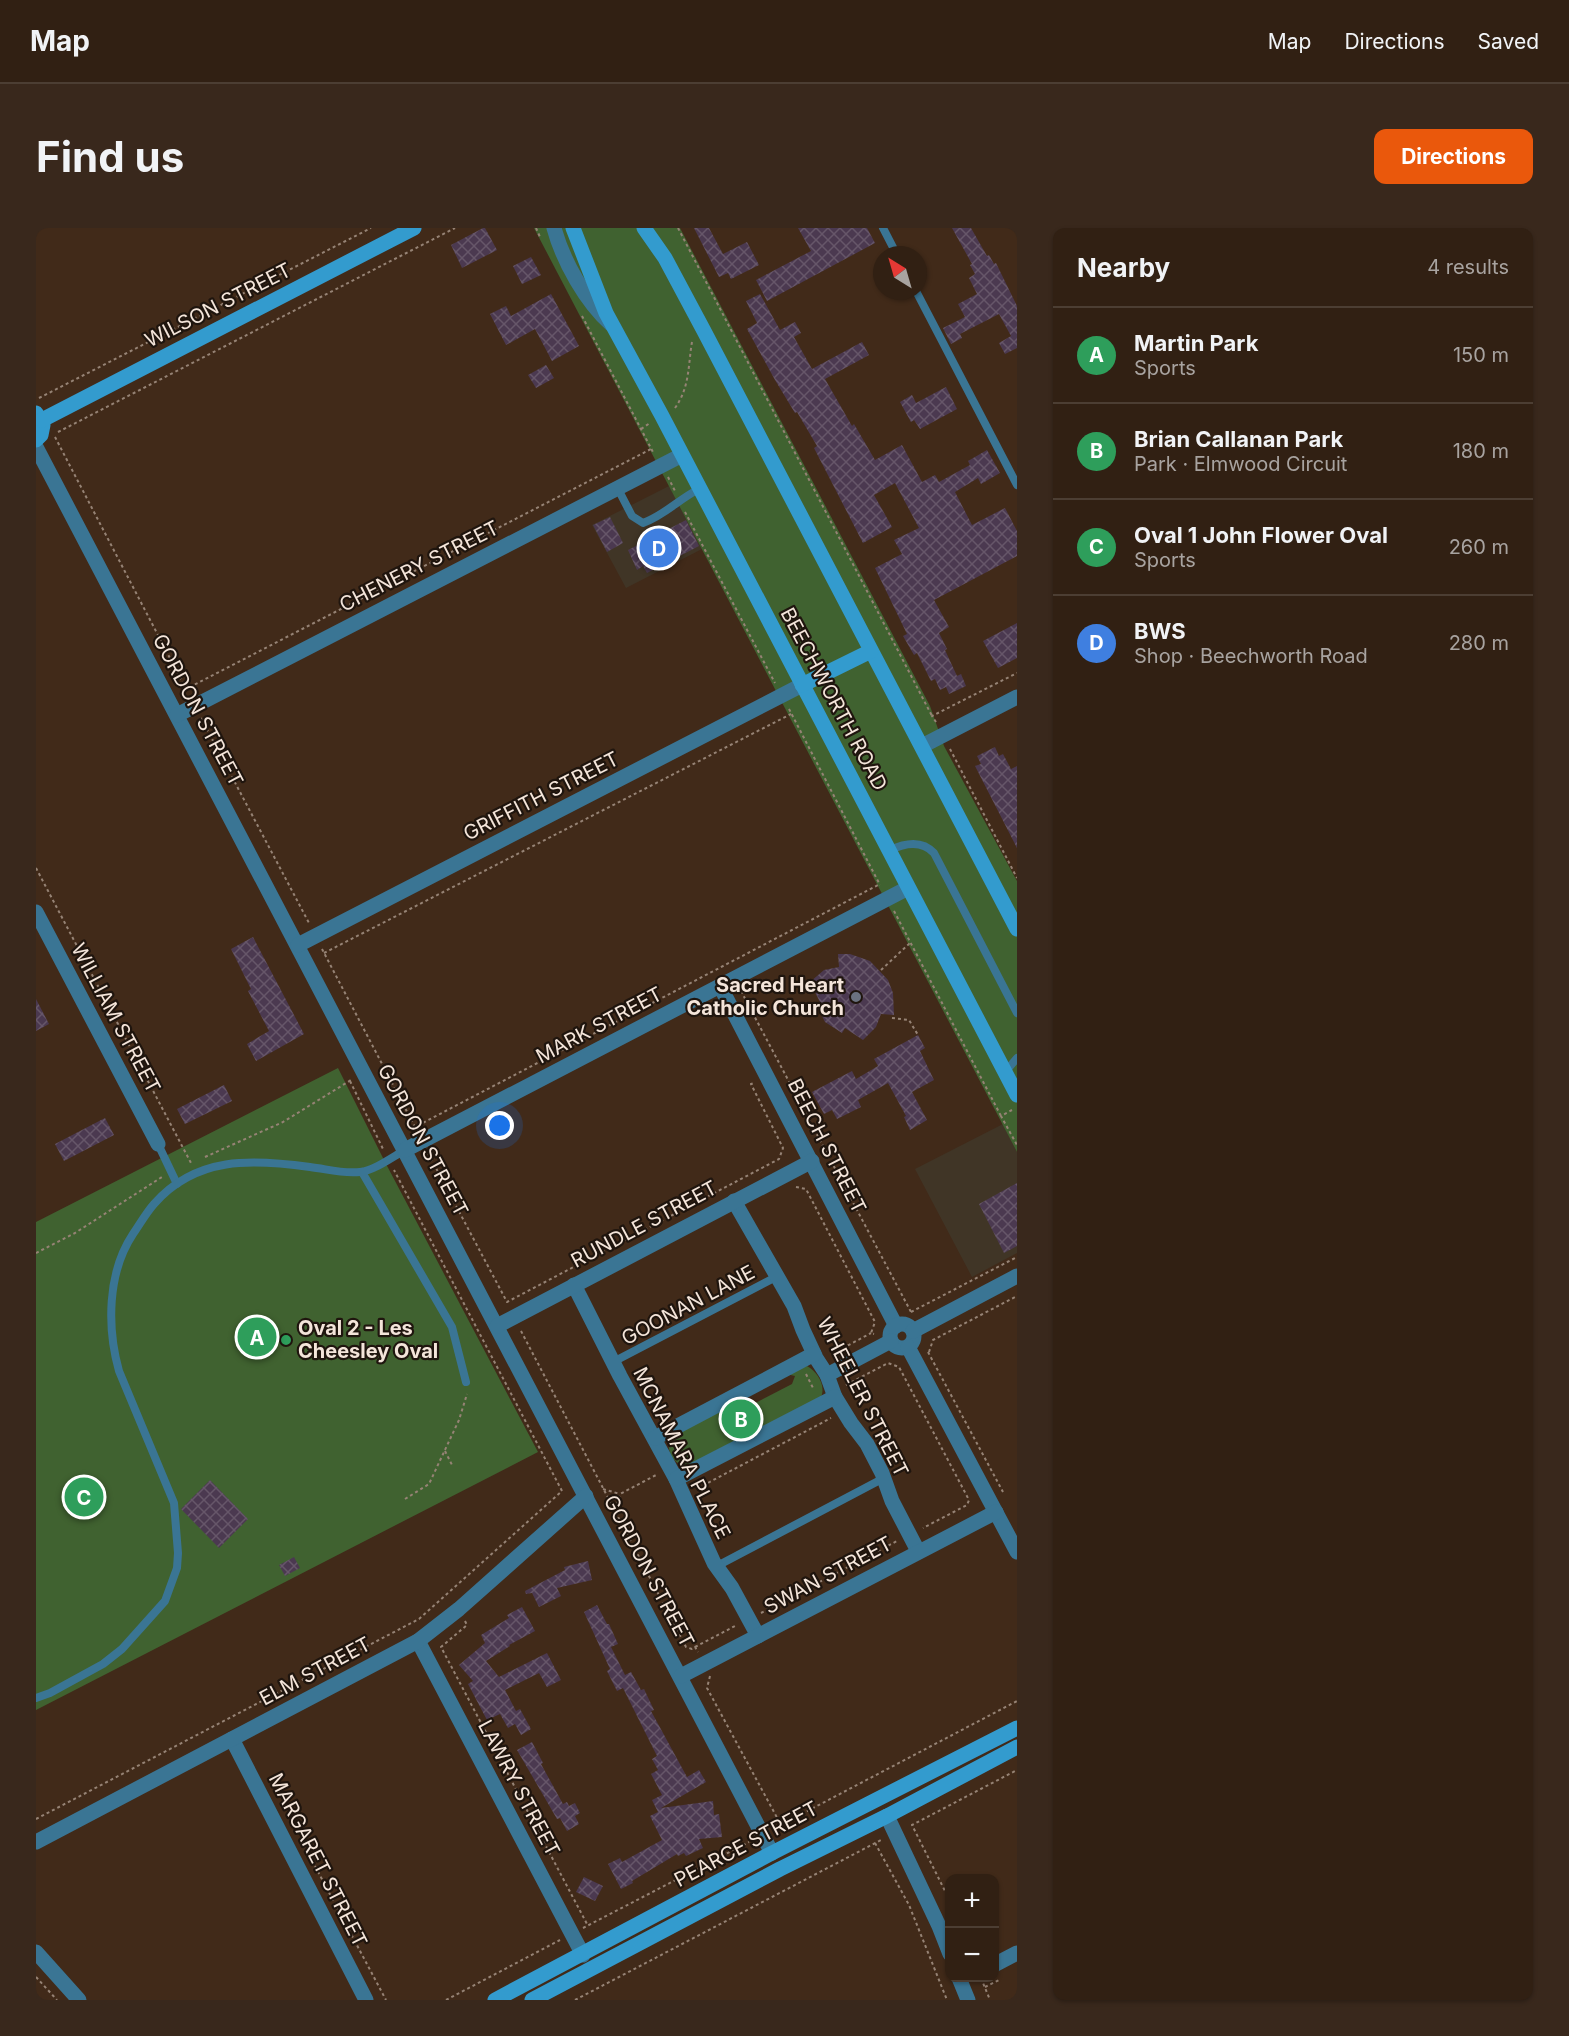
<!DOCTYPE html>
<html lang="en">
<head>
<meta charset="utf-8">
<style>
	:root { --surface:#312013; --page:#39281c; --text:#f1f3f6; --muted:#a8a3a0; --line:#4c3e33; --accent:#ea580c }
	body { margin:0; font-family:Inter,sans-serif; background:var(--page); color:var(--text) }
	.controls { position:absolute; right:18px; bottom:18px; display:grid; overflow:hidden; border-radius:12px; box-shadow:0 2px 4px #0004 }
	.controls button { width:54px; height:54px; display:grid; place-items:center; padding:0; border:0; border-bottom:2px solid var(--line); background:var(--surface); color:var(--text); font:30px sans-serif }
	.compass { position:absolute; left:837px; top:18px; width:54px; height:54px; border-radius:50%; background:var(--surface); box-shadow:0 2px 4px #0004; rotate:323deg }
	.you { position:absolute; left:464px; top:898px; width:21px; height:21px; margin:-15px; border:4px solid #fff; border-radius:50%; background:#1a73e8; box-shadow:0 0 0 9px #1a73e833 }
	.badge { display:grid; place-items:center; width:39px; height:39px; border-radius:50%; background:var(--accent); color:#fff; font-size:20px; font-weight:700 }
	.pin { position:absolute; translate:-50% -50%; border:3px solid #fff; box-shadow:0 2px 6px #0006 }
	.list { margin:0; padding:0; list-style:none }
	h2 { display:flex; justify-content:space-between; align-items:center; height:78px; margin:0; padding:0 24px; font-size:26px }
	h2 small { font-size:20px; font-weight:400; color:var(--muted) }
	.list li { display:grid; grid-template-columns:39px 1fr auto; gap:18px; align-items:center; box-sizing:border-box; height:96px; padding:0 24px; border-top:2px solid var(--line) }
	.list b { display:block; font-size:22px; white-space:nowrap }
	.list p { margin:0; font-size:20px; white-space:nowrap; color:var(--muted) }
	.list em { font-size:20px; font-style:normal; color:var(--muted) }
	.map { position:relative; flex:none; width:981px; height:1772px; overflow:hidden; border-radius:12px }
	header { display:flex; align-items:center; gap:36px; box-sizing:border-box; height:84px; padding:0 30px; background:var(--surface); border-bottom:2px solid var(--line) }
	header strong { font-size:28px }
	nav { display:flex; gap:33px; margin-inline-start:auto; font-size:21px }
	.intro { display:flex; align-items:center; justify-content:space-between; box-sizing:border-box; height:144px; padding:0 36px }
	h1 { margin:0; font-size:42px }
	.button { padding:15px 27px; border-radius:12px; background:var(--accent); color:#fff; font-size:21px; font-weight:700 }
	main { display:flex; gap:36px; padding:0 36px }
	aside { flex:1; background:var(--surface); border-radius:12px; box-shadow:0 2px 4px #0004 }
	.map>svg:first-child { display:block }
	.commercial { fill:#403526 }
	.green { fill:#406230 }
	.building { fill:url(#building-cross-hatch) }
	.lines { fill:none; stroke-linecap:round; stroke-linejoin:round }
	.path { stroke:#968375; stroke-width:2; stroke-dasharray:3 3; stroke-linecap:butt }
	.lane { stroke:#3a7594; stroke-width:8 }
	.street { stroke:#3a7594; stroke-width:15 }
	.secondary { stroke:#339bce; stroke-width:15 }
	.worship-dot { fill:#6b7280; stroke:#1f150e; stroke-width:2 }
	.leisure-dot { fill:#2e9e5b; stroke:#1f150e; stroke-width:2 }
	.labels { text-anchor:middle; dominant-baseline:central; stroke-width:4.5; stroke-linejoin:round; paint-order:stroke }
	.street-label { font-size:20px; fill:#f4e5da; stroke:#1f150e }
	.poi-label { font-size:20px; font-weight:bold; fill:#f4e5da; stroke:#1f150e; text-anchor:end }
</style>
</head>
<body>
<header>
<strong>Map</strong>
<nav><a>Map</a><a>Directions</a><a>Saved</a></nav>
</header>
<div class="intro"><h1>Find us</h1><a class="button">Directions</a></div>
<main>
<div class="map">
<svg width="981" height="1772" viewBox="0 0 981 1772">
	<defs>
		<pattern id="building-cross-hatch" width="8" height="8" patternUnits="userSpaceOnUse" patternTransform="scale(1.5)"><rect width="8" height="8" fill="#4b3950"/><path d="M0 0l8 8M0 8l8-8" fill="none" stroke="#665669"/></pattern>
	</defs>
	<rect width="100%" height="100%" fill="#412a19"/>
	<g class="commercial">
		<polygon points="633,258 666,321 590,360 556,297"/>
		<polygon points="967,896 981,924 981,1025 936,1049 879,941"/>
	</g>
	<g class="green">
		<polygon points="498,0 644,0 894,478 908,518 981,653 981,924"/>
		<polygon points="302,840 349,934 502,1224 0,1482 0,994"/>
		<path d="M771 1138C782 1144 790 1158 785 1169L649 1239C636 1234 628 1220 636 1208L683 1181 698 1186 756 1156 759 1148 750 1146Z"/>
	</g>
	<g class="building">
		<polygon points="447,0 449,0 461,22 426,40 415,17"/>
		<polygon points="658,0 673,0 687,26 711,14 723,37 695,51 692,45 683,49"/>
		<polygon points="762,0 831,0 839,15 731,73 720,52 775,23"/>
		<polygon points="916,0 935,0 951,28 953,27 958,36 960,35 981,78 981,120 969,126 963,115 975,108 963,86 924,106 926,110 915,116 907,100 929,89 922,76 941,66 933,50 939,46 934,37 936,36"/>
		<polygon points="495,29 505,47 486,56 477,38"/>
		<polygon points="515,66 543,118 516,133 499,101 470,117 454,86 470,78 475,88"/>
		<polygon points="724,66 744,102 759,94 765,105 758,109 776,141 826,114 833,127 789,151 816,198 818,196 839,232 866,217 886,254 899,247 903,254 934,237 932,233 951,222 964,245 945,256 942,250 919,264 936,297 969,280 981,303 981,328 898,372 913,399 903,405 911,421 909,422 921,448 925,446 930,458 913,466 910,459 904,462 899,451 895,453 881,425 878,427 867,408 871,406 839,340 866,326 858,312 883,300 859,255 838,267 856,299 827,315 778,220 781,218 761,184 759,185 739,152 711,101 721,95 710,73"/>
		<polygon points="510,137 518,150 500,160 492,147"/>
		<polygon points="910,159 921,181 884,201 878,192 875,194 864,174 876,167 880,175"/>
		<polygon points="574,289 587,315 571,324 557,297"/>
		<polygon points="650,292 663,318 611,345 607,338 601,342 592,322"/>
		<polygon points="981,395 981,430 962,440 947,413"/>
		<polygon points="959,519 963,528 967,526 975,541 981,538 981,620 939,538 945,536 941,528"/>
		<polygon points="217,709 268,806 220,833 211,816 233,803 212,763 215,761 195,721"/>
		<polygon points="802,726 814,726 834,733 852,752 857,765 858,787 845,786 840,799 827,812 809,800 806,805 789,794 780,776 784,774 774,754 788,742 803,739"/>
		<polygon points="0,771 13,796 0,803"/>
		<polygon points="882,807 889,820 884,823 898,852 876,864 891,892 874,902 868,889 870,888 852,855 822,872 825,879 801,891 796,882 788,886 776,864 816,843 820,851 842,838 838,831"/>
		<polygon points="188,857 196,873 149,896 141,881"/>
		<polygon points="69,890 78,907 28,933 19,916"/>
		<polygon points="981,955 981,1018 968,1025 943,976"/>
		<polygon points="174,1252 212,1291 183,1320 145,1281"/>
		<polygon points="258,1329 264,1340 249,1348 243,1337"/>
		<polygon points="552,1333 556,1352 521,1360 525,1368 503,1379 496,1365 490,1366 489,1363 529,1342 528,1339"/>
		<polygon points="561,1377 571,1396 573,1396 582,1416 575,1419 589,1447 595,1444 605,1462 608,1461 618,1482 615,1483 651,1549 663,1542 670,1554 625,1580 677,1573 678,1587 683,1586 686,1609 663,1611 667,1620 650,1628 648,1625 642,1628 641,1626 596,1653 597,1655 585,1661 572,1636 584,1630 586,1634 626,1612 614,1588 622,1584 616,1572 626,1567 615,1546 622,1542 616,1531 621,1528 587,1460 581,1463 571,1443 574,1441 548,1384"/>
		<polygon points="486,1379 499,1403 473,1417 474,1418 450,1433 463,1449 511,1425 525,1452 511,1459 503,1445 469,1462 480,1483 484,1481 495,1501 485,1507 479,1496 472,1500 464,1486 451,1492 432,1456 437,1453 423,1437 449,1415 445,1407 473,1390 471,1387"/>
		<polygon points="496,1514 507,1535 505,1536 527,1576 531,1574 533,1578 539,1575 544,1585 539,1588 543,1596 531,1603 524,1590 521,1591 481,1522"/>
		<polygon points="548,1649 567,1658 559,1673 540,1664"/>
	</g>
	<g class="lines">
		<g class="path">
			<polyline points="500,0 504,9"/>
			<polyline points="642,0 896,488"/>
			<polyline points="546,88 618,226"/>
			<polyline points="3,170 335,0"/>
			<path d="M639 180C654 159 652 137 656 114"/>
			<polyline points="605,201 614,195"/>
			<polyline points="22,204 419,0"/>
			<polyline points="19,209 150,461 615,221"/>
			<polyline points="632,249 639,263"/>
			<polyline points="649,284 739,455"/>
			<polyline points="753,481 844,657"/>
			<polyline points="165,490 273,695"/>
			<polyline points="900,494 896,488 981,445"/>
			<polyline points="914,521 981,650"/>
			<polyline points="0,640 155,935"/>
			<polyline points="858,683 965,888"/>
			<polyline points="286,721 379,899 844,656"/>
			<polyline points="288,725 755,486"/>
			<polyline points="845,742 875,714"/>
			<polyline points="705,763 875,1084"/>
			<polyline points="856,790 873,792 882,807"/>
			<polyline points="314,853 348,923"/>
			<polyline points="976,882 965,888 981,917"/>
			<polyline points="392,925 471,1074 743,931 747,920 715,856 718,855"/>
			<polyline points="169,929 247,894 315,852"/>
			<polyline points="760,959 770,961 839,1094 835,1105 838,1106"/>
			<polyline points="0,1025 39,1005 126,949"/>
			<polyline points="875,1084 981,1029"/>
			<polyline points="485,1103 650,1419 656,1421 659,1419 662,1424"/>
			<polyline points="892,1124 967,1264"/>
			<polyline points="893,1124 897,1112 981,1068"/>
			<polyline points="796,1126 835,1105"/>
			<polyline points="770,1146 778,1162"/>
			<polyline points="810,1157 852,1135 863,1139 933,1272 931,1277 887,1300"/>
			<polyline points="409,1223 416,1237"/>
			<polyline points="661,1257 666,1258 795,1190"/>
			<polyline points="567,1261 584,1266"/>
			<polyline points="369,1271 393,1256 423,1192 431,1166"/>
			<polyline points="579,1282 584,1266 622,1246"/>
			<polyline points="725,1385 861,1313"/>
			<polyline points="429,1393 431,1397 405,1419 551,1696"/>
			<polyline points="659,1419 699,1398"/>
			<polyline points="674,1448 671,1460 745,1597"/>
			<polyline points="0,1591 383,1391 526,1263 358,942"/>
			<polyline points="739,1600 981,1473"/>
			<polyline points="839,1615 873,1677 911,1772"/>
			<polyline points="279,1638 350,1772"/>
			<polyline points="914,1673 876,1597 981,1542"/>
			<polyline points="547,1700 713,1614"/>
			<polyline points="0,1749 21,1772"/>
			<polyline points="945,1750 954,1772"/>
			<polyline points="949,1759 965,1751"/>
			<polyline points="410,1772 524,1712"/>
			<polyline points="539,1772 845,1612"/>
		</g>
		<g class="lane">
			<polyline points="847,0 861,27"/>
			<polyline points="880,63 981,257"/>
			<path d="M581 259 596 288 607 295C629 287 643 271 663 261"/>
			<path d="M854 622C869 615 886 612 898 625L981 785"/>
			<polyline points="970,843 981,830"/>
			<polyline points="122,916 141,956"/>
			<polyline points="326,944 416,1099 430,1154"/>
			<polyline points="577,1134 742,1048"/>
			<polyline points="681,1338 848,1250"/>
			<path d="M0 1470 14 1465 67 1436 86 1421 129 1373 141 1340 142 1325 138 1275 83 1143C71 1100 71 1045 97 1006 104 996 110 985 118 976 160 928 216 931 274 939 291 941 306 946 324 944 339 942 355 930 369 922"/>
		</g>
		<g class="street">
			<path d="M518 0C527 33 550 74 575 96"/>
			<polyline points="0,219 736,1625"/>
			<polyline points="141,487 646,227"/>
			<polyline points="886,518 981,469"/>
			<polyline points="0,684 122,916"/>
			<polyline points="262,717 766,457"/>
			<polyline points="684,758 860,1098"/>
			<polyline points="369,922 872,660"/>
			<polyline points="698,973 758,1078 767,1102 780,1130 791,1147 799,1169 815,1195 831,1216 846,1245 856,1273 882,1323"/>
			<polyline points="538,1057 584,1148 640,1251 678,1335 696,1360 722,1408"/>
			<circle cx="866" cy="1108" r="12"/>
			<polyline points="461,1098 776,933"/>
			<polyline points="877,1103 981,1048"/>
			<polyline points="872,1119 981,1324"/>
			<polyline points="791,1147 855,1113"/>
			<polyline points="619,1210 778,1126"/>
			<polyline points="640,1251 799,1169"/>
			<polyline points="382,1413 547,1727"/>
			<polyline points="645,1448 960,1284"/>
			<polyline points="196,1511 330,1772"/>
			<polyline points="851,1588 903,1698 914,1726"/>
			<polyline points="0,1614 382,1413 423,1381 550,1268"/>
			<polyline points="0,1724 43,1772"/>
			<polyline points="958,1737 981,1725"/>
			<polyline points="923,1750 932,1772"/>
		</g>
		<g class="secondary">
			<polyline points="537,0 570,85 626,188 981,867"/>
			<polyline points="608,0 629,30 668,103 981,701"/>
			<polyline points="0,185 7,197 5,207 0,212"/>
			<polyline points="6,192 378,0"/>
			<polyline points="766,457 835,423"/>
			<polyline points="459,1772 736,1625 981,1500"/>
			<polyline points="496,1772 744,1641 851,1588 981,1519"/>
		</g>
	</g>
	<circle class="worship-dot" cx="820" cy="769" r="6"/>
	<circle class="leisure-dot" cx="250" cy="1112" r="6"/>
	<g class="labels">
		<g class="street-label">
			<text transform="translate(182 77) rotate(-27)">WILSON STREET</text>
			<text transform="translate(383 338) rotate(-27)">CHENERY STREET</text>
			<text transform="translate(798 471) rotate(62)">BEECHWORTH ROAD</text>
			<text transform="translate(162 482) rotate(62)">GORDON STREET</text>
			<text transform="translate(505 568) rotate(-27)">GRIFFITH STREET</text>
			<text transform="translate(80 790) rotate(62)">WILLIAM STREET</text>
			<text transform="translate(563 797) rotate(-28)">MARK STREET</text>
			<text transform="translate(387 912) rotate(62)">GORDON STREET</text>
			<text transform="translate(791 918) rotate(63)">BEECH STREET</text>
			<text transform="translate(608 996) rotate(-28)">RUNDLE STREET</text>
			<text transform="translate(652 1077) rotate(-28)">GOONAN LANE</text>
			<text transform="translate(827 1169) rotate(63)">WHEELER STREET</text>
			<text transform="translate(646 1225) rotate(63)">MCNAMARA PLACE</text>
			<text transform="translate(613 1343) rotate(62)">GORDON STREET</text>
			<text transform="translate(792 1347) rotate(-28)">SWAN STREET</text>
			<text transform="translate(279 1443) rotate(-28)">ELM STREET</text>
			<text transform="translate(483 1560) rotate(62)">LAWRY STREET</text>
			<text transform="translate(710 1616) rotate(-28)">PEARCE STREET</text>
			<text transform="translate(282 1632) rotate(63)">MARGARET STREET</text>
		</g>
		<g class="poi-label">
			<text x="808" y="757">Sacred Heart<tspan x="808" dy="23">Catholic Church</tspan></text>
			<text x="262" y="1100" text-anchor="start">Oval 2 - Les<tspan x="262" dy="23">Cheesley Oval</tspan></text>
		</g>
	</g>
</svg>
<div class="controls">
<button>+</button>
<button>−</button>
</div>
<svg class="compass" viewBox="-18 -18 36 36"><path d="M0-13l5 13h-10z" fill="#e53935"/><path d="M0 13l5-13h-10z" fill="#a8a3a0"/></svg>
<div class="you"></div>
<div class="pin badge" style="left:221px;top:1109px;background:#2e9e5b">A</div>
<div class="pin badge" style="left:705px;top:1191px;background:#2e9e5b">B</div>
<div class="pin badge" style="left:48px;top:1269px;background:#2e9e5b">C</div>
<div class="pin badge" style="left:623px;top:320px;background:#3f7fe0">D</div>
</div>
<aside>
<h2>Nearby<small>4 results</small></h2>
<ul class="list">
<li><span class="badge" style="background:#2e9e5b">A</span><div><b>Martin Park</b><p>Sports</p></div><em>150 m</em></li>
<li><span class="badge" style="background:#2e9e5b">B</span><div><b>Brian Callanan Park</b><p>Park · Elmwood Circuit</p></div><em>180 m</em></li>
<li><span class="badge" style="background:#2e9e5b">C</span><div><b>Oval 1 John Flower Oval</b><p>Sports</p></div><em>260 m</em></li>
<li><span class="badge" style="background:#3f7fe0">D</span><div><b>BWS</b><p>Shop · Beechworth Road</p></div><em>280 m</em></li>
</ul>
</aside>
</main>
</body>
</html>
